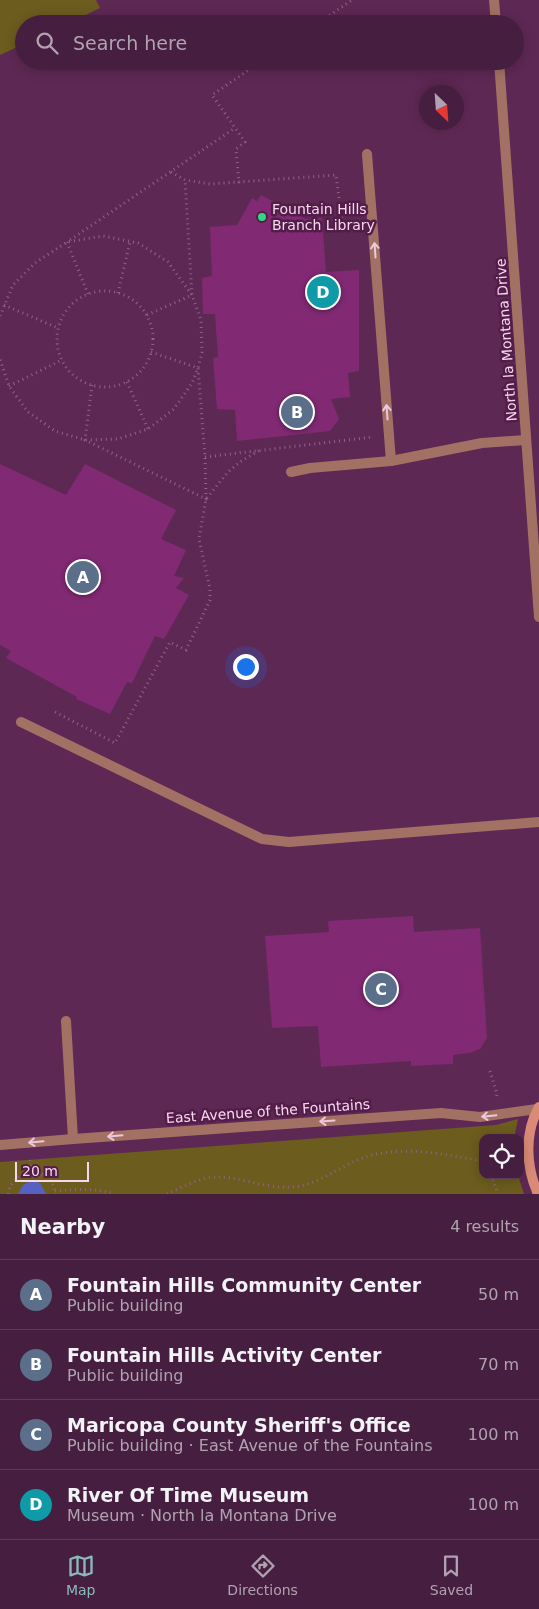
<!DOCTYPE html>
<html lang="en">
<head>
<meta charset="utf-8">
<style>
	:root { --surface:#461e3f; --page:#502b4a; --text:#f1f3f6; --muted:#b0a2b0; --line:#5e3c59; --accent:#8bbbb9 }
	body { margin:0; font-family:"DejaVu Sans",sans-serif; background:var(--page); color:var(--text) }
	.controls { position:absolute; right:15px; bottom:15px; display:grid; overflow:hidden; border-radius:10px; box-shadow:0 2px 12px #0003 }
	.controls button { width:45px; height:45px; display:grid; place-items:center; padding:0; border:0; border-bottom:1px solid var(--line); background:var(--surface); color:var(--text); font:25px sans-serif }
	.compass { position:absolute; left:419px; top:85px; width:45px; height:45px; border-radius:50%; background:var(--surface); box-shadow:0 2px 12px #0003; rotate:155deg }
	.scale { position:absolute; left:15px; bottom:12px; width:74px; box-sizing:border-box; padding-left:5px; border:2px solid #f9d7f0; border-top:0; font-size:14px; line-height:18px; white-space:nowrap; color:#f9d7f0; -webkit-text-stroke:4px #531d49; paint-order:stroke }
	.you { position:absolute; left:245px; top:666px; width:18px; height:18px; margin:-12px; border:4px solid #fff; border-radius:50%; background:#1a73e8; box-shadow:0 0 0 8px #1a73e833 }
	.badge { display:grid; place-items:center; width:32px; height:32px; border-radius:50%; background:var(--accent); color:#fff; font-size:16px; font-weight:700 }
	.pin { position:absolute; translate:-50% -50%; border:2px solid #fff; box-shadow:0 1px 5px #0006 }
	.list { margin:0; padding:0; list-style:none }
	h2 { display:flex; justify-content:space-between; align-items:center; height:65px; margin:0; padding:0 20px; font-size:21px }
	h2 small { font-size:16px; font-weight:400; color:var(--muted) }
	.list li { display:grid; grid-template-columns:32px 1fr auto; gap:15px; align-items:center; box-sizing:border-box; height:70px; padding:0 20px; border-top:1px solid var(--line) }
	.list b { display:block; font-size:19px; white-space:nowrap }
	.list p { margin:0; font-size:16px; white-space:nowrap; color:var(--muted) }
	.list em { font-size:16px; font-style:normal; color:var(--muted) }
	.icon { flex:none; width:28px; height:28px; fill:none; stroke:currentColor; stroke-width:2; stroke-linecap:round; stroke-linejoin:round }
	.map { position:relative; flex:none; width:539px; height:1194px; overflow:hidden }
	.search { position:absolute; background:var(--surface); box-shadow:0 2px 12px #0003; left:15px; right:15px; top:15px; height:55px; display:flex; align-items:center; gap:12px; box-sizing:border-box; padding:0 18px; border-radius:28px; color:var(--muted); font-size:19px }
	.sheet { height:345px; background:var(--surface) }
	nav { display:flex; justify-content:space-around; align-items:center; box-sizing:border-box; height:70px; border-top:1px solid var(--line); background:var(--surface); font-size:14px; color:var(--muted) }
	nav a { display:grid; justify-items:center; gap:2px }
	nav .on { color:var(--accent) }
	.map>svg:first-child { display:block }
	.green { fill:#6c5c1e }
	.water { fill:#5661c1 }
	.building { fill:#812973 }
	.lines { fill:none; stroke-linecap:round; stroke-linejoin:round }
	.path { stroke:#916287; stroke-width:3; stroke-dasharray:1 4; stroke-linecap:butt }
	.service { stroke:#a37164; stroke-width:10 }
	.minor { stroke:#a37164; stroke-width:10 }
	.tertiary { stroke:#a37164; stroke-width:10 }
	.secondary { stroke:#da8b77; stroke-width:10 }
	.oneway { stroke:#ecc8db }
	.poi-dot { fill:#2fd883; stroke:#531d49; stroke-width:2 }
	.labels { text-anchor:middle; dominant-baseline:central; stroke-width:5; stroke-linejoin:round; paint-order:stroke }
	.poi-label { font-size:14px; fill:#f9d7f0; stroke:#531d49; text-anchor:start }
	.street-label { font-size:14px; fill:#f9d7f0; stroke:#531d49 }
</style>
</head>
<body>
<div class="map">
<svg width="539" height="1194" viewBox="0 0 539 1194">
	<rect width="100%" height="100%" fill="#5e2854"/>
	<g class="green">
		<polygon points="0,0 96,0 100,8 67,24 24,24 24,44 0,55"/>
		<polygon points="518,1119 514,1138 483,1138 483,1175 518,1175 524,1194 0,1194 0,1162 496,1125"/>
	</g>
	<polygon class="water" points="31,1181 40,1183 46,1194 18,1194 23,1185"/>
	<g class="building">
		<polygon points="261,195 306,219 322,218 326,272 359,270 359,371 348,373 350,397 331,399 339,419 330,431 237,441 235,410 217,409 213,358 218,357 215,314 203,314 202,278 212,276 210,227 237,225 252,198 257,201"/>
		<polygon points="0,464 66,495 85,464 176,510 161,539 186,550 174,576 184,578 176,588 189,595 164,639 155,636 132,683 127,682 110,714 76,699 77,697 6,658 11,651 0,645"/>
		<polygon points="413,916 414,932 480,928 487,1038 480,1049 469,1053 453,1055 453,1064 411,1066 411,1061 321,1067 318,1026 272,1028 265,936 329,932 328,921"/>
	</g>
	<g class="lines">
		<g class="path">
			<polyline points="317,24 352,0"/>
			<polyline points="171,172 185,180 210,184 336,175 342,221"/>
			<polyline points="239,183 236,149 245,142 212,95 262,61"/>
			<circle cx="105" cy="339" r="48"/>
			<polyline points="118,293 130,242"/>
			<polyline points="88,294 67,242 235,128"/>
			<polyline points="4,305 58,328"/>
			<polyline points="147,315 192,295 185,180"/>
			<polyline points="0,316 13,285 35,263 67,242 103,236 138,243 168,262 192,295 201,320 202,352 198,368 192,383 174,409 148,429 118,439 85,440 55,431 28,412 9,386 0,359"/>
			<polyline points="127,382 148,429"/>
			<polyline points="92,385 85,440 206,499 205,457 198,368 151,352"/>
			<polyline points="9,386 62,360"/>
			<polyline points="205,457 373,437"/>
			<polyline points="55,712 115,743 170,642 186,650 210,600 210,589 199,539 206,499 228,472 240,462 260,450"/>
			<polyline points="490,1071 497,1094 496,1098"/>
			<polyline points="30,1160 31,1172"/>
			<polyline points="491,1175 498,1194"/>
			<path d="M55 1191C76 1189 95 1188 115 1194"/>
			<path d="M8 1194C13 1165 53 1165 55 1194"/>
			<path d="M167 1194C181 1188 198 1178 214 1177 243 1176 271 1192 300 1186 320 1182 337 1169 355 1161 397 1143 440 1154 483 1161"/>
		</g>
		<g class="service">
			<polyline points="367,154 391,461"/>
			<polyline points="291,472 310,468 391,461 482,443 526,440"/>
			<polyline points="21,722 262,839 289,842 539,822"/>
			<polyline points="66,1021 73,1139"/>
		</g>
		<polyline class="minor" points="73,1139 158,1133"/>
		<g class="tertiary">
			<polyline points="494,0 496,24"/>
			<polyline points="499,61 539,617"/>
			<polyline points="158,1133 441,1113 480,1117 537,1109"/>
			<polyline points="0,1145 73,1139"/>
		</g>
		<path class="secondary" d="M538 1194C526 1167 524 1133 539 1107"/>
	</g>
	<defs><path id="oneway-shaft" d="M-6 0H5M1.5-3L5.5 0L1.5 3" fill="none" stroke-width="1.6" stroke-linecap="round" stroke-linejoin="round" transform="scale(1.25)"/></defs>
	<g class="oneway">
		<use href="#oneway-shaft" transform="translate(375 250) rotate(-94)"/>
		<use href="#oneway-shaft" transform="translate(387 412) rotate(-94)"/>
		<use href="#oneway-shaft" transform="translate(489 1116) rotate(174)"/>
		<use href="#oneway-shaft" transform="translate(327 1121) rotate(176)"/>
		<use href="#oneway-shaft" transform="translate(115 1136) rotate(175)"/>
		<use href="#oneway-shaft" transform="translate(36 1142) rotate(175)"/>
	</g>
	<circle class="poi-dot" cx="262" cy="217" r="5"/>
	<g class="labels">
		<g class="poi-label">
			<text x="272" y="209">Fountain Hills<tspan x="272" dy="16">Branch Library</tspan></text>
		</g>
		<g class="street-label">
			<text transform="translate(506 340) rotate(-94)">North la Montana Drive</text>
			<text transform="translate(268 1111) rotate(-4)">East Avenue of the Fountains</text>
		</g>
	</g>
</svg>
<div class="controls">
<button><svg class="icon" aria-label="locate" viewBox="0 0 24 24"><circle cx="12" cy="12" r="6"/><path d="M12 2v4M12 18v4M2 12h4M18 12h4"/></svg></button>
</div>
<svg class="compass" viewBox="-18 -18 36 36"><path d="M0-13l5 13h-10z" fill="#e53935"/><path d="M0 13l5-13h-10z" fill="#b0a2b0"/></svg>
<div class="scale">20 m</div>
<div class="you"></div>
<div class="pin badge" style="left:83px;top:577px;background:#5c6f8a">A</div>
<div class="pin badge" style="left:297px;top:412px;background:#5c6f8a">B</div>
<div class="pin badge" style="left:381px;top:989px;background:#5c6f8a">C</div>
<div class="pin badge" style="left:323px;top:292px;background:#0f9aa8">D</div>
<div class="search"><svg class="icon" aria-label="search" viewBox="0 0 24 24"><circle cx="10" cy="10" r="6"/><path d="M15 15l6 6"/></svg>Search here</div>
</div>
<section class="sheet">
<h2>Nearby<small>4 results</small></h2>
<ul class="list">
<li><span class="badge" style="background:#5c6f8a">A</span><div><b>Fountain Hills Community Center</b><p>Public building</p></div><em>50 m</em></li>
<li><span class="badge" style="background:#5c6f8a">B</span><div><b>Fountain Hills Activity Center</b><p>Public building</p></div><em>70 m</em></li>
<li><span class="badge" style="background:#5c6f8a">C</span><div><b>Maricopa County Sheriff's Office</b><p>Public building · East Avenue of the Fountains</p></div><em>100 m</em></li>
<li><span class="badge" style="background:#0f9aa8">D</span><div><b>River Of Time Museum</b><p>Museum · North la Montana Drive</p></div><em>100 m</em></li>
</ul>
</section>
<nav>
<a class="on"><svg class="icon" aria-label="map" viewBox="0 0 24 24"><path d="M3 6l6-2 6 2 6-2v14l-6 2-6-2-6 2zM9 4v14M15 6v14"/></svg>Map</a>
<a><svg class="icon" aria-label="directions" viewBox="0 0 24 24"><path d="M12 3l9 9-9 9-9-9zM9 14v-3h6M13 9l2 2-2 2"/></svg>Directions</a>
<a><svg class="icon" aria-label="saved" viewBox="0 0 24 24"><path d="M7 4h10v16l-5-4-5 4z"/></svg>Saved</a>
</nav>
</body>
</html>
